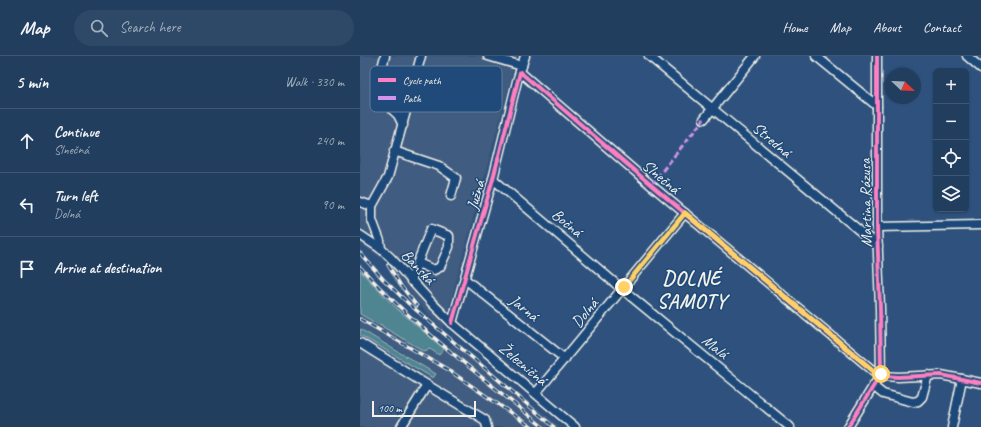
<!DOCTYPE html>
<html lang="en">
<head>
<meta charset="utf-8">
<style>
	:root { --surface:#223e5e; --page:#2e4967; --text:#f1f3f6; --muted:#a2aebc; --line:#3f5773 }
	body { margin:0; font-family:Caveat,sans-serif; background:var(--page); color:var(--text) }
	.controls { position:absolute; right:12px; top:12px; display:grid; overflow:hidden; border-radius:6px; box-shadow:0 1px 3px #0004 }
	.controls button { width:36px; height:36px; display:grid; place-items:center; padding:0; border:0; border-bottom:1px solid var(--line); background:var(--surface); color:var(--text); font:20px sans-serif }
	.compass { position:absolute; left:525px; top:12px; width:36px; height:36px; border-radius:50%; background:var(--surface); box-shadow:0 1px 3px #0004; rotate:113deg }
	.scale { position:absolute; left:12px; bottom:10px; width:104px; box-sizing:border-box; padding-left:4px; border:2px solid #f4f1e8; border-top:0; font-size:11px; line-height:14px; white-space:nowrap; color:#f4f1e8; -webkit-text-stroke:3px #1f4a7a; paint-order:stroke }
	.stop { position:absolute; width:12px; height:12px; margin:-9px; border:3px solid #ffd166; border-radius:50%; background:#fff }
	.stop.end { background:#ffd166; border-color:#fff; box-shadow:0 1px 4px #0008 }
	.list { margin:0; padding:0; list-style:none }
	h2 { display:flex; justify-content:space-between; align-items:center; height:52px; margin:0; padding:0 16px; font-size:17px }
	h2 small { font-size:13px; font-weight:400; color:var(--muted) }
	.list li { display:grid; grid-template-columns:26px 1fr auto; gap:12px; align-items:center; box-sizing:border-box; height:64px; padding:0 16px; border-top:1px solid var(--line) }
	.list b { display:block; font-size:15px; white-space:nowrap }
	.list p { margin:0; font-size:13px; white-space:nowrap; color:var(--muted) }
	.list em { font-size:13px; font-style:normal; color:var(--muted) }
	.icon { flex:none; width:22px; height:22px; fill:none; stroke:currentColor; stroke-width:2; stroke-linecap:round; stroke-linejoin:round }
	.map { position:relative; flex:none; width:621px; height:371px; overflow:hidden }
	header { display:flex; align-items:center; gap:24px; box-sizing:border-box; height:56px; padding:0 20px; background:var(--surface); border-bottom:1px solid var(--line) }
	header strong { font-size:19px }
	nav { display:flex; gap:22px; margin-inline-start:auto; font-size:14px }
	.search { width:280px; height:36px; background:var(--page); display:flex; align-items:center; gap:10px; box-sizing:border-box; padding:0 14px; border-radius:22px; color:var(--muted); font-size:15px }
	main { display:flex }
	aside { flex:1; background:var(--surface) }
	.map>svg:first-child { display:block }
	.built { fill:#405c80 }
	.green { fill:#4f8491; stroke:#a2babc }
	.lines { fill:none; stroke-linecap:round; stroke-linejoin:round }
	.minor-casing { stroke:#f4f1e8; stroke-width:11 }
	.minor { stroke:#1f4a7a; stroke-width:8 }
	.rail-casing { stroke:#f4f1e8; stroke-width:3.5 }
	.rail { stroke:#1f4a7a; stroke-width:2; stroke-dasharray:6; stroke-linecap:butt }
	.quiet { stroke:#d193ec; stroke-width:3; stroke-dasharray:6 3; stroke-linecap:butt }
	.cycleway-casing { stroke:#1f4a7a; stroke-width:6 }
	.cycleway { stroke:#ff80c0; stroke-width:4 }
	.route { stroke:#ffd166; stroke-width:5 }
	.labels { text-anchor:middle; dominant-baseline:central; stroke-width:3; stroke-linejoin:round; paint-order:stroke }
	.street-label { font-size:16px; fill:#f4f1e8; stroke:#1f4a7a }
	.district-label { font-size:20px; font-weight:bold; letter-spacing:1px; fill:#f4f1e8; stroke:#1f4a7a }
	.key { fill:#1f4a7a; stroke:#5f7c9b; stroke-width:1 }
	.key-label { font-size:11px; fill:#f4f1e8 }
</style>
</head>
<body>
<header>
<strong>Map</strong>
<div class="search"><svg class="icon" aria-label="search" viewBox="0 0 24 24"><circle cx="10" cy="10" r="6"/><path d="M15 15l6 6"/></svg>Search here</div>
<nav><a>Home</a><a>Map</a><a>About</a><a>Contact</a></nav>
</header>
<main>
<aside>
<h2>5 min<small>Walk · 330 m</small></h2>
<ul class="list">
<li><svg class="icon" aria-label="ahead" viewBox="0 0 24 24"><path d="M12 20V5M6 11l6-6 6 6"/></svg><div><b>Continue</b><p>Slnečná</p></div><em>240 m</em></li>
<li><svg class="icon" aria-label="left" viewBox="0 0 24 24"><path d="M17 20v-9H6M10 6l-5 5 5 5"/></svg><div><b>Turn left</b><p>Dolná</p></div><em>90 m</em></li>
<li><svg class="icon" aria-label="arrive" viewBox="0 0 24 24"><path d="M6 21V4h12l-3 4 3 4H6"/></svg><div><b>Arrive at destination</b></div></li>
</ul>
</aside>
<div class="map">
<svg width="621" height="371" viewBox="0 0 621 371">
	<rect width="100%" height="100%" fill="#2e527d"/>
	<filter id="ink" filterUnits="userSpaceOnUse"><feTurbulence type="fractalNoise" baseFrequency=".025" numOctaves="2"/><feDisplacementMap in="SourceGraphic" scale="8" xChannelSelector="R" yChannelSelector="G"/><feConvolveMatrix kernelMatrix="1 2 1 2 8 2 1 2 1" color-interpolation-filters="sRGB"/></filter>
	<g filter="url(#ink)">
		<g class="built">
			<polygon points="0,0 157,0 83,274 53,241 28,207 0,187"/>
			<polygon points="0,258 17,268 22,269 23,271 64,295 70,293 79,299 84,293 97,287 200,371 0,371 0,279 73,322 76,318 37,293 0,273"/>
		</g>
		<g class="green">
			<polygon points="0,215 36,252 84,293 79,299 70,293 64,295 23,271 22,269 17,268 0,258"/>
			<polygon points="0,273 76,318 73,322 0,279"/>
		</g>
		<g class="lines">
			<g class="minor-casing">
				<g id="minor">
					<polyline points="25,0 18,27 23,45 38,59 43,69"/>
					<polyline points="128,0 162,10"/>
					<polyline points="289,0 518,190"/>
					<polyline points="456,0 517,50"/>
					<polyline points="517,0 517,171 520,252 521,318"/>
					<polyline points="607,0 621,12"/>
					<polyline points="160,16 291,129 516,317 525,320 538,321 581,319 621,327"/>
					<polyline points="344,63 395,0"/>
					<polyline points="34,95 79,110 96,122 91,140"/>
					<polyline points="133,123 262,233 430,371"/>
					<polyline points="0,146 12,150"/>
					<polyline points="517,171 621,169"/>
					<polyline points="0,179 21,193 30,201 71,246 92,267 215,371"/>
					<polyline points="21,193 20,185 12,164 12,150 28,121 61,0"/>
					<polyline points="105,223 205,303"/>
					<path d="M51 225C57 207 64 190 71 173L89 180V191L80 211 74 214 58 207"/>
					<polyline points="92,267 134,119 157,25 165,0"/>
					<polyline points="0,287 67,329"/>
					<polyline points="513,330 523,338 553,346 558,345 562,341 568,319"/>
					<polyline points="176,337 325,157"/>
					<polyline points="41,371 67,329 125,364 127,371"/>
					<polyline points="488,371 521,318"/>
					<polyline points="592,371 602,323"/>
				</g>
			</g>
			<use href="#minor" class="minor"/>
			<g class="rail-casing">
				<g id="rail">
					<polyline points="0,197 23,223 49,248 194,371"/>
					<polyline points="28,209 41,230 57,250"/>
					<path d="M0 211C55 271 121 320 183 371"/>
					<polyline points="0,263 87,313 171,371"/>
				</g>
			</g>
			<use href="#rail" class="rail"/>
			<polyline class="quiet" points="291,129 344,63"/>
			<g class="cycleway-casing">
				<g id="cycleway">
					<polyline points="517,0 517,171 520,252 521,318"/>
					<polyline points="92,267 134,119 160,16 291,129 516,317 525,320 538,321 581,319 621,327"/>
					<polyline points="488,371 521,318"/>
				</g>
			</g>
			<use href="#cycleway" class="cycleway"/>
		</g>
	</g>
	<g class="lines" filter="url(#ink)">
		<polyline class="route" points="264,231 325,157 516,317 521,318"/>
	</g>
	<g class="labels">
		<g class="street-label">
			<text transform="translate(412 84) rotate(40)">Stredná</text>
			<text transform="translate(301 121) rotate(40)">Slnečná</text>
			<text transform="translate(116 139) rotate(-74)">Južná</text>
			<text transform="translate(506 147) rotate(-91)">Martina Rázusa</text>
			<text transform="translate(207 167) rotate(40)">Bočná</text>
			<text transform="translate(58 211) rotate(47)">Banská</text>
			<text transform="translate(164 252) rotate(39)">Jarná</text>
			<text transform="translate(225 257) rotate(-51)">Dolná</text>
			<text transform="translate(355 291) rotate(39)">Malá</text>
			<text transform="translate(163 308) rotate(40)">Železničná</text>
		</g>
		<g class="district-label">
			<text x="332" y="222">DOLNÉ<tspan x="332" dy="23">SAMOTY</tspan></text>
		</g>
	</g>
	<rect x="10" y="10" width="132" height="46" rx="6" class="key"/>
	<rect x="18" y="22" width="18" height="4" fill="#ff80c0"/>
	<rect x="18" y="40" width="18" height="4" fill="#d193ec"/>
	<g class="key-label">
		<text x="43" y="28">Cycle path</text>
		<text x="43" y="46">Path</text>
	</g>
</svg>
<div class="controls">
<button>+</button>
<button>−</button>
<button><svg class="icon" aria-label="locate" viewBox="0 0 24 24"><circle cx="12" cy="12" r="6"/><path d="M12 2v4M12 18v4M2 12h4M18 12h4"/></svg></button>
<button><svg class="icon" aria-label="layers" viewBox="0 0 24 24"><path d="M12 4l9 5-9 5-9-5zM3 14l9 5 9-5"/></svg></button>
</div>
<svg class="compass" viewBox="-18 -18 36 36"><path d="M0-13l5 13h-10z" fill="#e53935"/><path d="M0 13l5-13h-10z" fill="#a2aebc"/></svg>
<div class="scale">100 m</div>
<div class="stop" style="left:521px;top:318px"></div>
<div class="stop end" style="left:264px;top:231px"></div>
</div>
</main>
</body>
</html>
